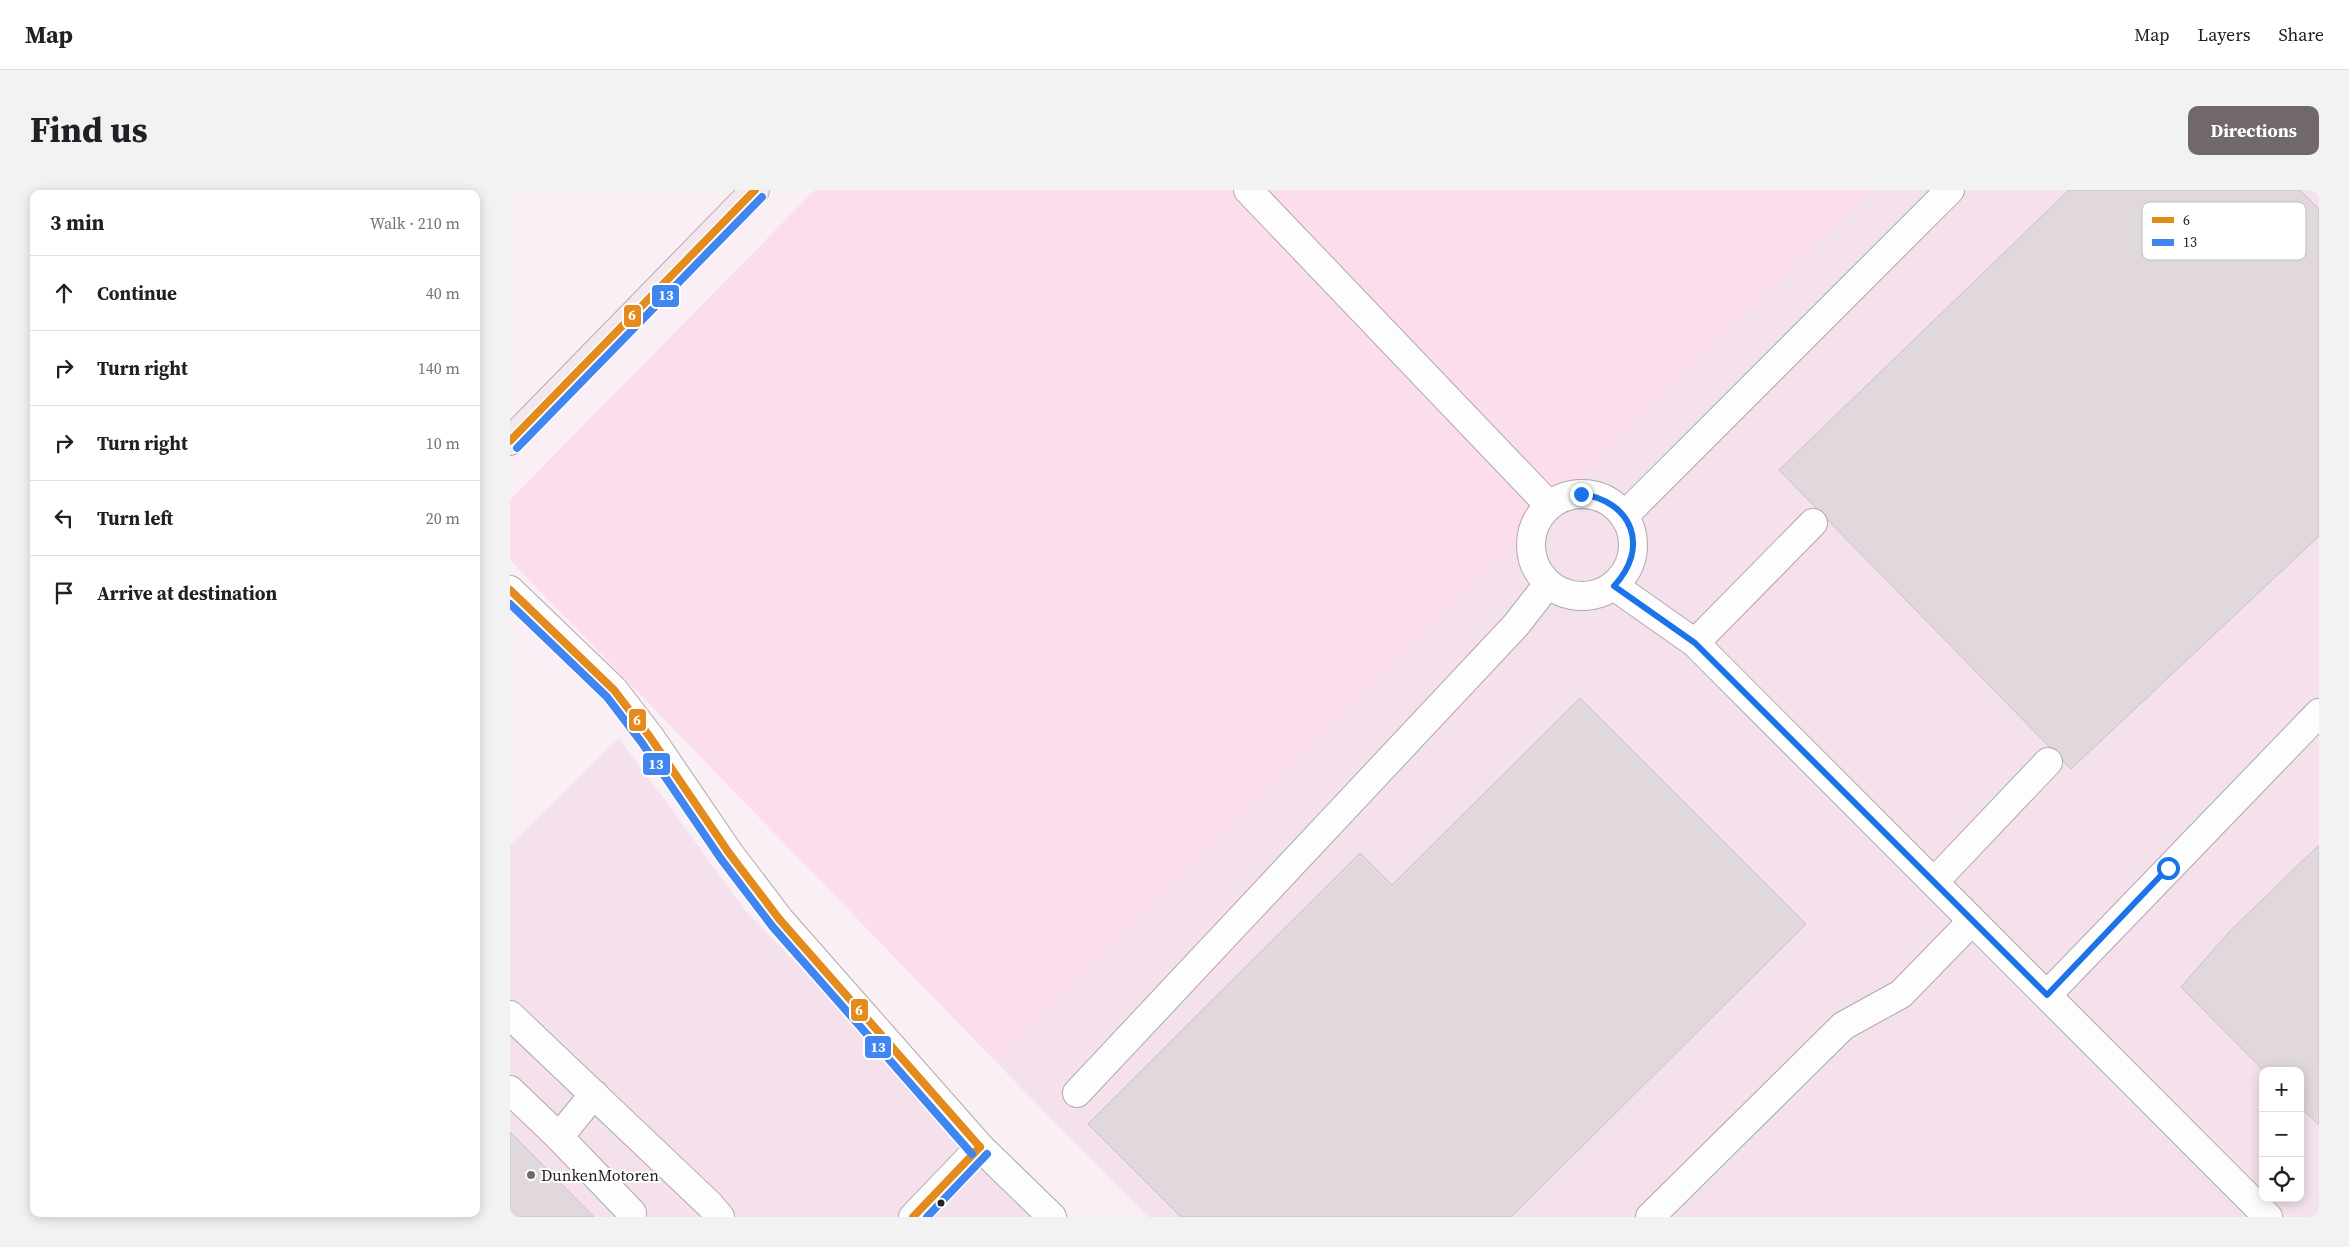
<!DOCTYPE html>
<html lang="en">
<head>
<meta charset="utf-8">
<style>
	:root { --surface:#fff; --page:#f2f2f2; --text:#202124; --muted:#757577; --line:#e0e0e0; --accent:#70686c }
	body { margin:0; font-family:"Source Serif 4",serif; background:var(--page); color:var(--text) }
	.controls { position:absolute; right:15px; bottom:15px; display:grid; overflow:hidden; border-radius:10px; box-shadow:0 2px 12px #0003 }
	.controls button { width:45px; height:45px; display:grid; place-items:center; padding:0; border:0; border-bottom:1px solid var(--line); background:var(--surface); color:var(--text); font:25px sans-serif }
	.stop { position:absolute; width:15px; height:15px; margin:-11px; border:4px solid #1a73e8; border-radius:50%; background:#fff }
	.stop.end { background:#1a73e8; border-color:#fff; box-shadow:0 1px 5px #0008 }
	.list { margin:0; padding:0; list-style:none }
	h2 { display:flex; justify-content:space-between; align-items:center; height:65px; margin:0; padding:0 20px; font-size:21px }
	h2 small { font-size:16px; font-weight:400; color:var(--muted) }
	.list li { display:grid; grid-template-columns:32px 1fr auto; gap:15px; align-items:center; box-sizing:border-box; height:75px; padding:0 20px; border-top:1px solid var(--line) }
	.list b { display:block; font-size:19px; white-space:nowrap }
	.list em { font-size:16px; font-style:normal; color:var(--muted) }
	.icon { flex:none; width:28px; height:28px; fill:none; stroke:currentColor; stroke-width:2; stroke-linecap:round; stroke-linejoin:round }
	.map { position:relative; flex:none; width:1809px; height:1027px; overflow:hidden; border-radius:10px }
	header { display:flex; align-items:center; gap:30px; box-sizing:border-box; height:70px; padding:0 25px; background:var(--surface); border-bottom:1px solid var(--line) }
	header strong { font-size:24px }
	nav { display:flex; gap:28px; margin-inline-start:auto; font-size:18px }
	.intro { display:flex; align-items:center; justify-content:space-between; box-sizing:border-box; height:120px; padding:0 30px }
	h1 { margin:0; font-size:35px }
	.button { padding:12px 22px; border-radius:10px; background:var(--accent); color:#fff; font-size:18px; font-weight:700 }
	main { display:flex; gap:30px; padding:0 30px }
	aside { flex:1; background:var(--surface); border-radius:10px; box-shadow:0 2px 12px #0003 }
	.map>svg:first-child { display:block }
	.built { fill:#f4e1eb; fill-rule:evenodd }
	.green { fill:#fbdded }
	.building { fill:#e0d8dc; stroke:#c8c0c4 }
	.lines { fill:none; stroke-linecap:round; stroke-linejoin:round }
	.minor-casing { stroke:#afa8ab; stroke-width:30 }
	.major-casing { stroke:#bea9b5; stroke-width:30 }
	.minor { stroke:#fefdfd; stroke-width:28 }
	.major { stroke:#f2e8ee; stroke-width:28 }
	.bus-1-casing { stroke:#fff; stroke-width:11 }
	.bus-2-casing { stroke:#fff; stroke-width:11 }
	.bus-1 { stroke:#e38b1c; stroke-width:8 }
	.bus-2 { stroke:#4186f0; stroke-width:8 }
	.route { stroke:#1a73e8; stroke-width:6 }
	.poi-dot { fill:#70686c; stroke:#fff; stroke-width:2 }
	.bus-dot { fill:#262023; stroke:#fff; stroke-width:2 }
	.labels { text-anchor:middle; dominant-baseline:central; stroke-width:4; stroke-linejoin:round; paint-order:stroke }
	.poi-label { font-size:16px; fill:#262023; stroke:#fff; text-anchor:start }
	.key { fill:#fff; stroke:#bebcbd; stroke-width:1 }
	.key-label { font-size:14px; fill:#262023 }
	.line-badge { stroke:#fff; stroke-width:2 }
	.badge-label { font-size:14px; text-anchor:middle; font-weight:bold; fill:#fff }
</style>
</head>
<body>
<header>
<strong>Map</strong>
<nav><a>Map</a><a>Layers</a><a>Share</a></nav>
</header>
<div class="intro"><h1>Find us</h1><a class="button">Directions</a></div>
<main>
<aside>
<h2>3 min<small>Walk · 210 m</small></h2>
<ul class="list">
<li><svg class="icon" aria-label="ahead" viewBox="0 0 24 24"><path d="M12 20V5M6 11l6-6 6 6"/></svg><div><b>Continue</b></div><em>40 m</em></li>
<li><svg class="icon" aria-label="right" viewBox="0 0 24 24"><path d="M7 20v-9h11M14 6l5 5-5 5"/></svg><div><b>Turn right</b></div><em>140 m</em></li>
<li><svg class="icon" aria-label="right" viewBox="0 0 24 24"><path d="M7 20v-9h11M14 6l5 5-5 5"/></svg><div><b>Turn right</b></div><em>10 m</em></li>
<li><svg class="icon" aria-label="left" viewBox="0 0 24 24"><path d="M17 20v-9H6M10 6l-5 5 5 5"/></svg><div><b>Turn left</b></div><em>20 m</em></li>
<li><svg class="icon" aria-label="arrive" viewBox="0 0 24 24"><path d="M6 21V4h12l-3 4 3 4H6"/></svg><div><b>Arrive at destination</b></div></li>
</ul>
</aside>
<div class="map">
<svg width="1809" height="1027" viewBox="0 0 1809 1027">
	<rect width="100%" height="100%" fill="#f9eff4"/>
	<g class="built">
		<path d="M1361 0H1809V1027H638L485 871ZM1753 881H1790V1008H1753Z"/>
		<polygon points="109,548 235,720 529,1027 0,1027 0,655"/>
	</g>
	<polygon class="green" points="305,0 1361,0 485,871 0,370 0,310"/>
	<g class="building">
		<polygon points="1559,0 1790,0 1809,19 1809,346 1561,579 1269,280"/>
		<polygon points="1070,508 1296,734 1001,1027 671,1027 578,934 850,663 882,695"/>
		<polygon points="1809,655 1809,935 1790,917 1790,881 1754,881 1671,797 1720,741"/>
		<polygon points="0,942 84,1027 0,1027"/>
	</g>
	<g class="lines">
		<g class="minor-casing">
			<g id="minor">
				<polyline points="738,0 1039,315"/>
				<circle cx="1072" cy="355" r="51"/>
				<polyline points="1114,326 1440,0"/>
				<polyline points="1104,396 1185,453 1758,1027"/>
				<polyline points="0,400 104,500 140,547 219,663 270,730 470,957 542,1027"/>
				<polyline points="1185,453 1303,333"/>
				<polyline points="1424,692 1538,572"/>
				<polyline points="1537,805 1809,523"/>
				<polyline points="0,825 200,1015 210,1027"/>
				<polyline points="0,900 49,947 84,904"/>
				<polyline points="567,903 1006,435 1038,394"/>
				<polyline points="49,947 122,1023"/>
				<polyline points="403,1027 470,957"/>
				<polyline points="1140,1027 1333,836 1391,804 1462,731"/>
			</g>
		</g>
		<g class="major-casing">
			<polyline id="major" points="0,251 245,0"/>
		</g>
		<use href="#minor" class="minor"/>
		<use href="#major" class="major"/>
		<g class="bus-1-casing">
			<g id="bus-1">
				<polyline points="0,251 245,0"/>
				<polyline points="0,400 104,500 140,547 219,663 270,730 470,957"/>
				<polyline points="403,1027 470,957"/>
			</g>
		</g>
		<g class="bus-2-casing">
			<g id="bus-2">
				<polyline points="7,258 252,7"/>
				<polyline points="0,414 97,507 132,553 211,669 262,736 462,964"/>
				<polyline points="417,1027 477,964"/>
			</g>
		</g>
		<use href="#bus-1" class="bus-1"/>
		<use href="#bus-2" class="bus-2"/>
	</g>
	<g class="lines">
		<path class="route" d="M1071 304C1123 311 1140 358 1104 396L1185 453 1537 805 1658 678"/>
	</g>
	<circle class="poi-dot" cx="21" cy="985" r="5"/>
	<circle class="bus-dot" cx="431" cy="1013" r="4.5"/>
	<g class="labels">
		<g class="poi-label">
			<text x="31" y="985">DunkenMotoren</text>
		</g>
	</g>
	<rect x="1632" y="12" width="164" height="58" rx="8" class="key"/>
	<rect x="1642" y="27" width="22" height="6" fill="#e38b1c"/>
	<rect x="1642" y="49" width="22" height="7" fill="#4186f0"/>
	<g class="key-label">
		<text x="1673" y="35">6</text>
		<text x="1673" y="57">13</text>
	</g>
	<g class="line-badge">
		<rect x="141" y="94" width="29" height="24" rx="5" fill="#4186f0"/>
		<rect x="113" y="114" width="19" height="24" rx="5" fill="#e38b1c"/>
		<rect x="118" y="518" width="19" height="24" rx="5" fill="#e38b1c"/>
		<rect x="132" y="562" width="29" height="24" rx="5" fill="#4186f0"/>
		<rect x="340" y="808" width="19" height="24" rx="5" fill="#e38b1c"/>
		<rect x="354" y="845" width="28" height="24" rx="5" fill="#4186f0"/>
	</g>
	<g class="badge-label">
		<text x="156" y="110">13</text>
		<text x="122" y="130">6</text>
		<text x="127" y="535">6</text>
		<text x="146" y="579">13</text>
		<text x="349" y="825">6</text>
		<text x="368" y="862">13</text>
	</g>
</svg>
<div class="controls">
<button>+</button>
<button>−</button>
<button><svg class="icon" aria-label="locate" viewBox="0 0 24 24"><circle cx="12" cy="12" r="6"/><path d="M12 2v4M12 18v4M2 12h4M18 12h4"/></svg></button>
</div>
<div class="stop" style="left:1658px;top:678px"></div>
<div class="stop end" style="left:1071px;top:304px"></div>
</div>
</main>
</body>
</html>
